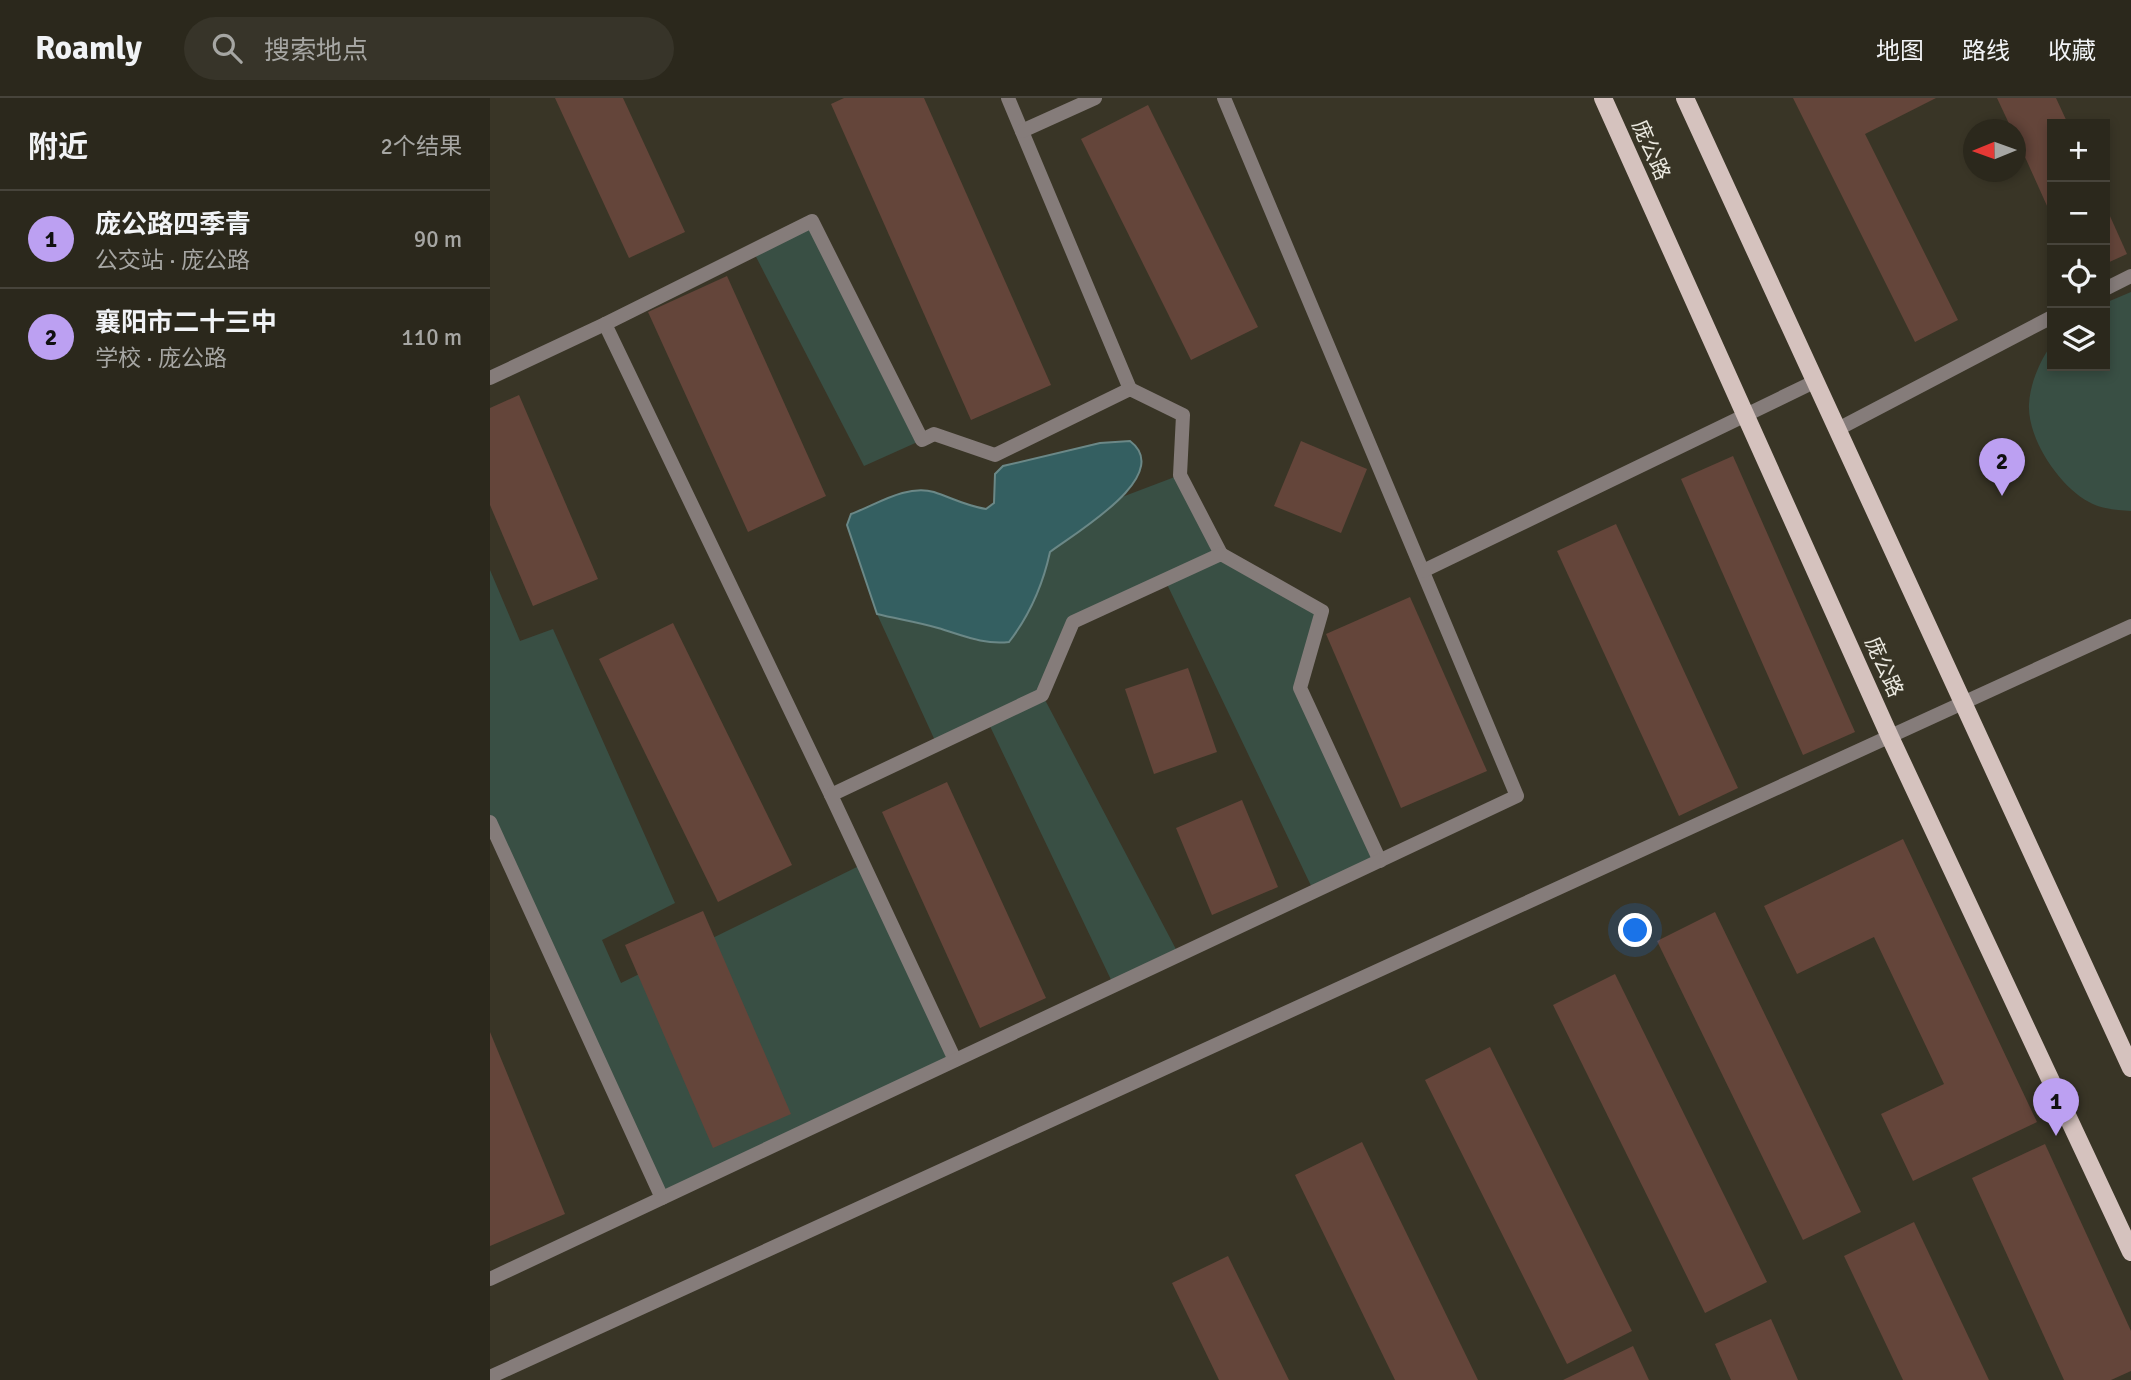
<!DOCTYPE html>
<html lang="zh">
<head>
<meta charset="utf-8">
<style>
	:root { --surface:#2b281c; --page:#373429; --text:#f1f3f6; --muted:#a6a6a3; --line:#47443b; --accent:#bca0f2 }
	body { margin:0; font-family:Signika,"Noto Sans SC",sans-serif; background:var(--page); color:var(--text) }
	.controls { position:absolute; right:21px; top:21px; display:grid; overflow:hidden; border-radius:0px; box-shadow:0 4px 10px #0003 }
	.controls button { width:63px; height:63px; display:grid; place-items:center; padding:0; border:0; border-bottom:2px solid var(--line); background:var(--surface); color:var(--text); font:35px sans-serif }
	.compass { position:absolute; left:1473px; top:21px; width:63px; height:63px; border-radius:50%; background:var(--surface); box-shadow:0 4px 10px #0003; rotate:269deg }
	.you { position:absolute; left:1146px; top:833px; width:24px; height:24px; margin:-18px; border:5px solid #fff; border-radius:50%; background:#1a73e8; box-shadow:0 0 0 10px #1a73e833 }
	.badge { display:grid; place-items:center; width:46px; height:46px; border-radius:50%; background:var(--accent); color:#111; font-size:23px; font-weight:700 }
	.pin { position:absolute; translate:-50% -58px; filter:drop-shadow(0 2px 4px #0008) }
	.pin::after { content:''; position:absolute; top:37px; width:24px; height:21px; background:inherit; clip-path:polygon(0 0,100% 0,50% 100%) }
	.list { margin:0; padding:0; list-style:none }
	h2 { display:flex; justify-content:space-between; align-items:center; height:91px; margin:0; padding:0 28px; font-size:30px }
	h2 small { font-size:23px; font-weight:400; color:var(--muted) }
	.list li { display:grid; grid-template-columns:46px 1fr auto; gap:21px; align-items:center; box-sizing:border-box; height:98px; padding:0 28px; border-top:2px solid var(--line) }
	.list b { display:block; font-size:26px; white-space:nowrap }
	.list p { margin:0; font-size:23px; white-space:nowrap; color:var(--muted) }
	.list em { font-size:23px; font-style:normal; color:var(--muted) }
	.icon { flex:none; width:38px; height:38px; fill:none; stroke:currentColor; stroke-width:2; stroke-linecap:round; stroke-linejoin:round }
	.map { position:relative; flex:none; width:1641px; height:1282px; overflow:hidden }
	header { display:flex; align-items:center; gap:42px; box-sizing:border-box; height:98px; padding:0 35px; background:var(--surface); border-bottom:2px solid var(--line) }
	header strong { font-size:33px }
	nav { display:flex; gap:38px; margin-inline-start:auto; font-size:24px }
	.search { width:490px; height:63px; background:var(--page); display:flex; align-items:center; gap:18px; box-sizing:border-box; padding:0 24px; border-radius:38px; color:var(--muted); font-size:26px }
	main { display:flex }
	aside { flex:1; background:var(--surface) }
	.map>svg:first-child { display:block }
	.green { fill:#394f44 }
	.water { fill:#345f61; stroke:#6b8887; stroke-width:2 }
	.building { fill:#64453a }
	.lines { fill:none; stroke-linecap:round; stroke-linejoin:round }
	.service { stroke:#857c7a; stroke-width:14 }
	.minor { stroke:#857c7a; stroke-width:14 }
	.primary { stroke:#d5c2be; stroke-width:18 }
	.labels { text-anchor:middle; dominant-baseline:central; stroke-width:7; stroke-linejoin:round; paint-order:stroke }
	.street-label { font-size:21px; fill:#ebe9e0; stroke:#393526 }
</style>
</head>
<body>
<header>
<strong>Roamly</strong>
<div class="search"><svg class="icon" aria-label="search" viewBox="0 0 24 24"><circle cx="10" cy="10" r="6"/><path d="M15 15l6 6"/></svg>搜索地点</div>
<nav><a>地图</a><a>路线</a><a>收藏</a></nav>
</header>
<main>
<aside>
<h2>附近<small>2个结果</small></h2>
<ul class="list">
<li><span class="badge">1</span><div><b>庞公路四季青</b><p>公交站 · 庞公路</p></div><em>90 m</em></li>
<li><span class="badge">2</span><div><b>襄阳市二十三中</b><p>学校 · 庞公路</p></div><em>110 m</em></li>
</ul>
</aside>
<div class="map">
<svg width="1641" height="1282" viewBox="0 0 1641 1282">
	<rect width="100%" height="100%" fill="#393526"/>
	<g class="green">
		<polygon points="322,123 432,342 374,368 263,153"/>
		<path d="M1641 194V413C1627 412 1611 411 1599 404 1569 388 1537 340 1539 306 1540 286 1550 262 1562 246V268H1615V205Z"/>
		<path d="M690 377 731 456 832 513 810 590 890 763 824 794 675 482 583 524 553 598 689 857 624 888 498 624 447 647 387 516 447 530 487 543 519 544C539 518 553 486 560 454L632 399Z"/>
		<polygon points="0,472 30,543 63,531 185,805 112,842 131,885 373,766 465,962 172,1100 0,724"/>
	</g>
	<path class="water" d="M640 343C685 377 585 435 560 454 553 486 539 518 519 544 493 547 472 537 448 530 428 524 407 521 387 516L357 427 361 416C386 407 416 386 444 394 462 400 476 408 496 411L504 405 505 376 513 368 610 345Z"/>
	<g class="building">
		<polygon points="65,0 133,0 195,134 139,160"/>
		<polygon points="354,0 434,0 561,287 481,322 341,6"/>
		<polygon points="1303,0 1446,0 1375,36 1468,222 1425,244"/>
		<polygon points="1507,0 1566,0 1578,26 1562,26 1562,119 1526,39 1526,32 1522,32"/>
		<polygon points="658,7 768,229 701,262 591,41"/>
		<polygon points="1615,107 1637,156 1615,166"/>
		<polygon points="237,178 336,398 258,434 158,214"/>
		<polygon points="29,297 108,481 43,508 0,407 0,310"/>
		<polygon points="811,343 877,371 851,435 784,408"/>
		<polygon points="1243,358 1365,634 1313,657 1191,381"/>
		<polygon points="1126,426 1248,690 1189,718 1067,453"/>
		<polygon points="920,499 997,673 911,710 836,536"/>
		<polygon points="183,525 302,767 228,804 109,561"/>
		<polygon points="698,570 727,654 664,676 635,591"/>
		<polygon points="457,684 556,900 490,930 392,714"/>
		<polygon points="752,702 788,789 722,817 686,730"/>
		<polygon points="1413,741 1547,1024 1423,1083 1391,1016 1454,986 1384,839 1307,876 1274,808"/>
		<polygon points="213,813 301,1016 223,1050 135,847"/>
		<polygon points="1225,814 1371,1114 1313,1142 1167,843"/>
		<polygon points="1125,876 1277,1184 1215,1215 1063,907"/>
		<polygon points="0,934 75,1116 0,1148"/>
		<polygon points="1000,949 1142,1233 1077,1266 935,982"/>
		<polygon points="872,1044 988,1282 905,1282 805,1077"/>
		<polygon points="1555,1046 1641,1233 1641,1273 1621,1282 1574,1282 1482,1080"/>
		<polygon points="1424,1124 1499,1282 1413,1282 1354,1158"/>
		<polygon points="738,1158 799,1282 729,1282 682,1185"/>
		<polygon points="1281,1221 1308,1282 1241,1282 1225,1246"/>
		<polygon points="1143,1248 1159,1282 1073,1282"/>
	</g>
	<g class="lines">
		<g class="service">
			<polyline points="518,0 640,291"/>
			<polyline points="532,33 605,0"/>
			<polyline points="1615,191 1641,178"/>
			<polyline points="0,280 115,226"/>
			<polyline points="1348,331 1562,219"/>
			<polyline points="341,697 115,226 322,123 432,342 444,336 505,357 640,291 693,317 690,377 731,456"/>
			<polyline points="0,724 172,1100"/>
			<polyline points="465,962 341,697 552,597 583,524 731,456 832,513 810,590 890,763"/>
			<polyline points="0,1181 1027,698 734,0"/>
		</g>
		<g class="minor">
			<polyline points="933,473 1326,283"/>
			<polyline points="0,1279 1641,528"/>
		</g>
		<g class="primary">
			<polyline points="1113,0 1400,639 1641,1154"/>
			<polyline points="1195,0 1641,970"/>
		</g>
	</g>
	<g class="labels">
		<g class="street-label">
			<text transform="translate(1161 52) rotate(66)">庞公路</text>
			<text transform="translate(1394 569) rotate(66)">庞公路</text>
		</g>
	</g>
</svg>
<div class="controls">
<button>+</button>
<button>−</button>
<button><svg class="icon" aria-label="locate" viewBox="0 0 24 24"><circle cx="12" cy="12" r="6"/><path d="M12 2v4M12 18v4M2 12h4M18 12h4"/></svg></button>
<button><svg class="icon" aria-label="layers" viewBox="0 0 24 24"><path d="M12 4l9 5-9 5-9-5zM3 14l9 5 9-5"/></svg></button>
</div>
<svg class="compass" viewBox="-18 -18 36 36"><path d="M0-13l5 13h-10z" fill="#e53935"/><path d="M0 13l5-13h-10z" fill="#a6a6a3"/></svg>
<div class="you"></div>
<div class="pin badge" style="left:1566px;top:1038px">1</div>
<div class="pin badge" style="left:1512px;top:398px">2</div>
</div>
</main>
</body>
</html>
